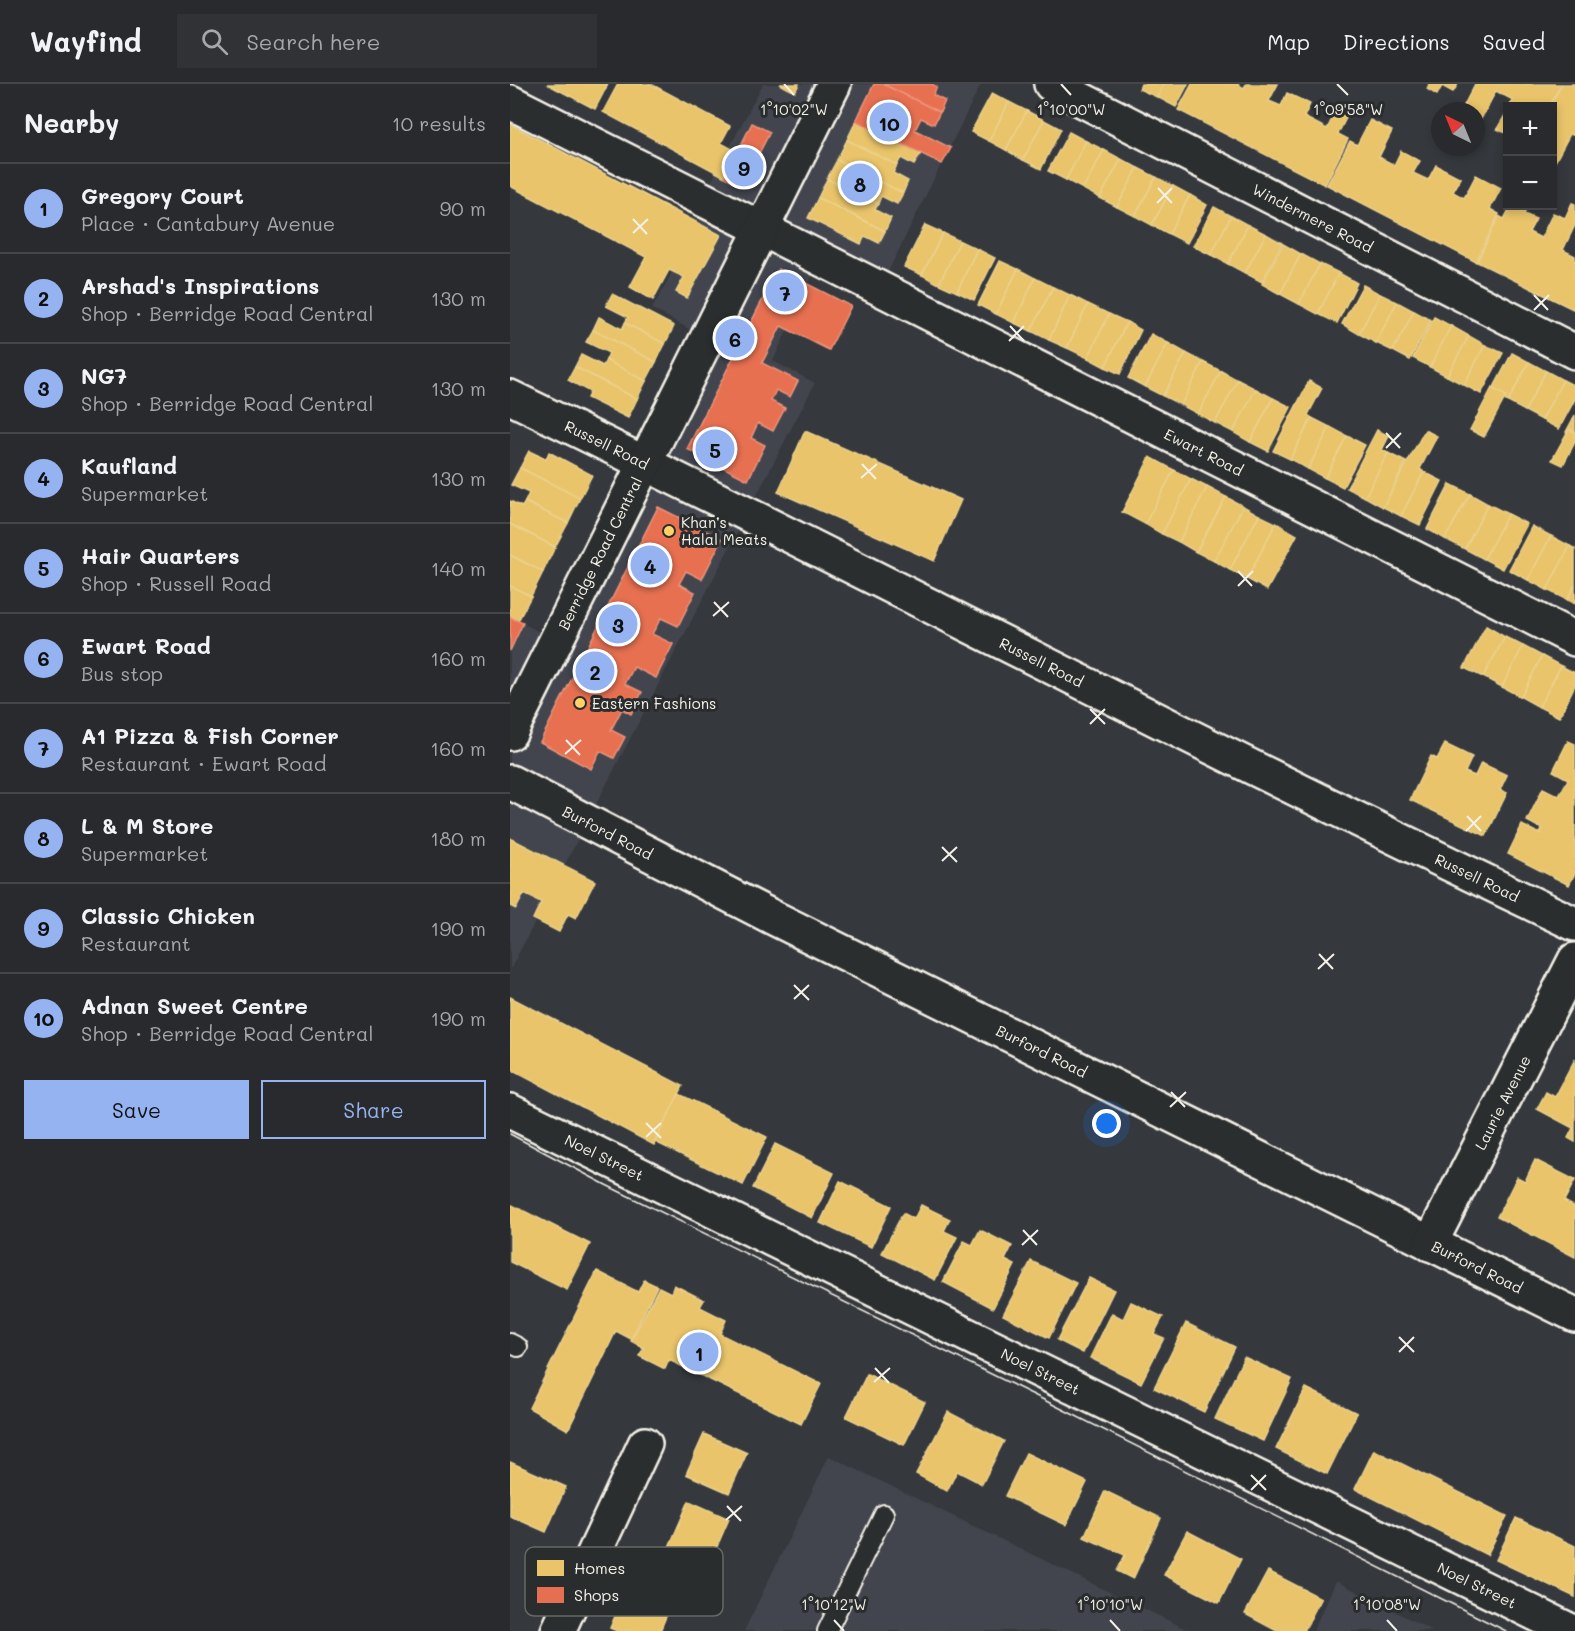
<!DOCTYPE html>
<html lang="en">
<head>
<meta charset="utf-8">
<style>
	:root { --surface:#282a2d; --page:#303235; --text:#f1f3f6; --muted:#a5a7aa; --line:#444649; --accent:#95b2f1 }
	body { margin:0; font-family:Mali,sans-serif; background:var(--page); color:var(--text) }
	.controls { position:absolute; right:18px; top:18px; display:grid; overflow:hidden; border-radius:0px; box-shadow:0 3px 9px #0003 }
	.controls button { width:54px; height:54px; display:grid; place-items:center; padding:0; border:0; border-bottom:2px solid var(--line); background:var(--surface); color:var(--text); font:30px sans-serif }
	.compass { position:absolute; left:921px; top:18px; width:54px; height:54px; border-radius:50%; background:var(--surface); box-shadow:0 3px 9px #0003; rotate:317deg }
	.you { position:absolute; left:597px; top:1040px; width:21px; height:21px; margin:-15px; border:4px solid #fff; border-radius:50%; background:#1a73e8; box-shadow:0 0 0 9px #1a73e833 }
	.badge { display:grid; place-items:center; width:39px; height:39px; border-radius:50%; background:var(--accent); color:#111; font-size:20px; font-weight:700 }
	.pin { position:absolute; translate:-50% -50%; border:3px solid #fff; box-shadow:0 2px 6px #0006 }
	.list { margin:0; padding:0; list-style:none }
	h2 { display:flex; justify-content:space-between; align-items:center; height:78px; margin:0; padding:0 24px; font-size:26px }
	h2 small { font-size:20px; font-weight:400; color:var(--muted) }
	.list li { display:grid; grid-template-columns:39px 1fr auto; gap:18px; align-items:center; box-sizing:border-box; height:90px; padding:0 24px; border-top:2px solid var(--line) }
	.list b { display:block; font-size:22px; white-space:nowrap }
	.list p { margin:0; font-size:20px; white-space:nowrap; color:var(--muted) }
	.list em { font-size:20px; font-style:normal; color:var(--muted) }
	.actions { display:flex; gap:12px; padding:18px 24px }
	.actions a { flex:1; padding:14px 0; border:2px solid var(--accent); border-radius:0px; text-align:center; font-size:21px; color:var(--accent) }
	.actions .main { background:var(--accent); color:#111 }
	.icon { flex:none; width:33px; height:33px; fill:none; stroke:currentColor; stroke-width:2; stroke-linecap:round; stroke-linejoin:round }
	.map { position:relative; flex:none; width:1065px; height:1547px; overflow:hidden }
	header { display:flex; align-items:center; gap:36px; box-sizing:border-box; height:84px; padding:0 30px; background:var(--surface); border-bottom:2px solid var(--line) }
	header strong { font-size:28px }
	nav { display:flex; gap:33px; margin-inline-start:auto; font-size:21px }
	.search { width:420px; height:54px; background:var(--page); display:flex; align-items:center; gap:15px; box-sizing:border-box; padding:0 21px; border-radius:0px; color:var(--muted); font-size:22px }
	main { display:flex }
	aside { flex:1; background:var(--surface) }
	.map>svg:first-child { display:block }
	.built { fill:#42454d }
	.homes { fill:#e9c46a; stroke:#ecd290; stroke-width:1.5 }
	.shops { fill:#e76f51; stroke:#eb967e; stroke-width:1.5 }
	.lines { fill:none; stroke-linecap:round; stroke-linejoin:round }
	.lane-casing { stroke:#f4f1e8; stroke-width:22 }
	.street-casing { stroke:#f4f1e8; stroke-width:38 }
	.lane { stroke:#2a2d2e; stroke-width:18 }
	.street { stroke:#2a2d2e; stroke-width:33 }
	.tram { stroke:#f4f1e8; stroke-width:1.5 }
	.ticks { fill:none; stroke:#f4f1e8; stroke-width:2 }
	.poi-dot { fill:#ffd166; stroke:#2a2d2e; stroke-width:2 }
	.labels { text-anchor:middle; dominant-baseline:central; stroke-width:6; stroke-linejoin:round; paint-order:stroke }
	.street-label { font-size:15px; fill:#f4f1e8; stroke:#2a2d2e }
	.poi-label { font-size:15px; fill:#f4f1e8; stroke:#2a2d2e; text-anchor:start }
	.key { fill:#2a2d2e; stroke:#676866; stroke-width:1.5 }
	.key-label { font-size:16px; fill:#f4f1e8 }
	.ticks-label { font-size:15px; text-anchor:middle; fill:#f4f1e8; stroke:#2a2d2e; stroke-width:6; stroke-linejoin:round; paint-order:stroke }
</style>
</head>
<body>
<header>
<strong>Wayfind</strong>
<div class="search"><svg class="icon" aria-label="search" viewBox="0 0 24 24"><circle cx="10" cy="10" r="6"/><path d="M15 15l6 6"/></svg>Search here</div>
<nav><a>Map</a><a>Directions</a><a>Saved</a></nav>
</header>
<main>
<aside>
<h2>Nearby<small>10 results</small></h2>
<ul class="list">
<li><span class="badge">1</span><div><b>Gregory Court</b><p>Place · Cantabury Avenue</p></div><em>90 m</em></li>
<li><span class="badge">2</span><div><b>Arshad's Inspirations</b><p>Shop · Berridge Road Central</p></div><em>130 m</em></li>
<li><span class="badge">3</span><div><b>NG7</b><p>Shop · Berridge Road Central</p></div><em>130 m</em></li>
<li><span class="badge">4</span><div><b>Kaufland</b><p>Supermarket</p></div><em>130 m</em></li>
<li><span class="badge">5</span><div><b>Hair Quarters</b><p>Shop · Russell Road</p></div><em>140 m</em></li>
<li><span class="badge">6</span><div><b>Ewart Road</b><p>Bus stop</p></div><em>160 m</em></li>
<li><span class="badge">7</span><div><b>A1 Pizza &amp; Fish Corner</b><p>Restaurant · Ewart Road</p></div><em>160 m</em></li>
<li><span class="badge">8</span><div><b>L &amp; M Store</b><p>Supermarket</p></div><em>180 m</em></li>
<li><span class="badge">9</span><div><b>Classic Chicken</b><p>Restaurant</p></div><em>190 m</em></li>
<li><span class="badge">10</span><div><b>Adnan Sweet Centre</b><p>Shop · Berridge Road Central</p></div><em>190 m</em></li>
</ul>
<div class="actions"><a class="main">Save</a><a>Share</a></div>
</aside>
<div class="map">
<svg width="1065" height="1547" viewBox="0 0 1065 1547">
	<rect width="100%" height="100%" fill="#35383c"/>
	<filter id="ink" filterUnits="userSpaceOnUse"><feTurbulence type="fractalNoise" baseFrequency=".0167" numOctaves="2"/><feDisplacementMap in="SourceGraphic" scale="12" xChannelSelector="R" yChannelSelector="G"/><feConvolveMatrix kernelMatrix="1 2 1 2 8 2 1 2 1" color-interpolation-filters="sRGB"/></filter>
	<g filter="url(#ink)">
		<g class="built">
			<polygon points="253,0 471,0 377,190 317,161 263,277 305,299 0,886 0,533 34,550 185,248 142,225 205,110 198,104"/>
			<polygon points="319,1372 680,1547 234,1547"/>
			<polygon points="826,1497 923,1547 803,1547"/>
		</g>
		<g class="homes">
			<polygon points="37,0 98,0 85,25"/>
			<polygon points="108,0 141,0 220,42 211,59 228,68 215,93 93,28"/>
			<polygon points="270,0 289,0 285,8"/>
			<polygon points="631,0 654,0 647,13 629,5"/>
			<polygon points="654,0 678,0 666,23 647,13"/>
			<polygon points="682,0 727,0 734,4 736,0 768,0 759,17 771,22 777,9 800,20 794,33 817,45 828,23 839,28 828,50 838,55 815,101 668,26"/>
			<polygon points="919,0 948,0 943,8 932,2 927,11 917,5"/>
			<polygon points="965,0 1051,0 1039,22 999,22 1003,16 986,7 970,37 966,35 966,27 951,27"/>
			<polygon points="1052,0 1065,0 1065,52 1060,50 1045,78 1042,76 1042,22 1040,22"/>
			<polygon points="482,9 499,18 479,57 461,48"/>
			<polygon points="499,18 517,27 496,66 479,57"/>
			<polygon points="998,26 998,50 987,45"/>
			<polygon points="517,27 534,36 513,76 496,66"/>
			<polygon points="534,36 551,45 531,85 513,76"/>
			<polygon points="860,36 882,47 869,73 884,81 891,67 910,77 903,89 918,96 926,81 951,94 943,108 954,114 966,91 991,104 980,125 989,130 966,178 817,101 840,57 847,61"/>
			<polygon points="346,37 411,69 404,81 391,74 387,81 337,56"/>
			<polygon points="0,40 211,151 177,214 166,208 174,193 159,186 143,216 120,203 136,173 0,102"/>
			<polygon points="559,48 576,57 556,96 538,87"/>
			<polygon points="337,56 387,81 383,89 398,97 393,109 327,76"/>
			<polygon points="576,57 594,66 573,105 556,96"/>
			<polygon points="594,66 611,75 590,114 573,105"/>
			<polygon points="611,75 628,84 607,123 590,114"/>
			<polygon points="327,76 393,109 387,120 371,112 368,120 317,95"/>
			<polygon points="628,84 646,93 625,132 607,123"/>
			<polygon points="646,93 663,102 642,141 625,132"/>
			<polygon points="317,95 368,120 365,126 381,134 375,147 308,114"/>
			<polygon points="663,102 680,111 659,150 642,141"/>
			<polygon points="680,111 697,121 677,159 659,150"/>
			<polygon points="308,114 375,147 369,159 355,152 351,160 298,134"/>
			<polygon points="1062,119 1065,120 1065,141 1053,166 1065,172 1065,226 967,178 989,132 994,135 1001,122 1018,122 1014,130 1026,135 1019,148 1031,154 1043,129 1055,134"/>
			<polygon points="704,123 721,132 701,171 683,162"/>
			<polygon points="721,132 738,141 718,180 701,171"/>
			<polygon points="415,141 433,149 412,191 394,183"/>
			<polygon points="738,141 756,150 735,189 718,180"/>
			<polygon points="433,149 450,157 429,200 412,191"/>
			<polygon points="756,150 772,159 752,198 735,189"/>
			<polygon points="450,157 467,165 447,208 429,200"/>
			<polygon points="773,160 791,170 770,210 752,200"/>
			<polygon points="467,165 485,174 464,216 447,208"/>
			<polygon points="791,170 810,180 789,220 770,210"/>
			<polygon points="490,177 508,185 486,230 468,221"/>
			<polygon points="810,180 829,189 808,230 789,220"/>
			<polygon points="508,185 525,194 504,239 486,230"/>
			<polygon points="829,189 847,199 827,239 808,230"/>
			<polygon points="525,194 543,203 521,247 504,239"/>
			<polygon points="853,201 870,210 849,250 832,240"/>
			<polygon points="543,203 560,211 539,256 521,247"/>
			<polygon points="102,210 164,242 155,260 115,239 118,233 96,222"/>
			<polygon points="870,210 887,218 866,259 849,250"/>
			<polygon points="560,211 578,220 557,264 539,256"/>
			<polygon points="887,218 904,227 883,267 866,259"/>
			<polygon points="578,220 599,230 578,274 557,264"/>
			<polygon points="904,227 921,236 900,276 883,267"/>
			<polygon points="599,230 617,238 595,283 578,274"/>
			<polygon points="89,233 112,245 115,239 155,260 146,278 83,246"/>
			<polygon points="924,233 941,242 920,283 903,274"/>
			<polygon points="617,238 631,246 610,290 595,283"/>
			<polygon points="941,242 959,252 937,292 920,283"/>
			<polygon points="83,246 146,278 136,297 96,276 99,269 76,258"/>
			<polygon points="641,250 658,259 635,303 618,294"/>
			<polygon points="959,252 975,261 954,301 937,292"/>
			<polygon points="658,259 676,269 653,312 635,303"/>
			<polygon points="975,261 993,269 971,310 954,301"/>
			<polygon points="676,269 693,278 671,321 653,312"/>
			<polygon points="1002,269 1019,278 998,318 981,309"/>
			<polygon points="71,271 93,282 96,276 136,297 127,315 65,283"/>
			<polygon points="693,278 711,287 688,330 671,321"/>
			<polygon points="1019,278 1036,287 1015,327 998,318"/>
			<polygon points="65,283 127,315 118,334 77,314 80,308 58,296"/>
			<polygon points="711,287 728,296 705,339 688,330"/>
			<polygon points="1036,287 1053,296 1032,336 1015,327"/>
			<polygon points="728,296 746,305 723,348 705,339"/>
			<polygon points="1053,296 1065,302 1065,315 1049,345 1032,336"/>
			<polygon points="799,297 812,304 798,331 802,334 780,375 763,367"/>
			<polygon points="982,304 996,312 974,353 960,346"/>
			<polygon points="746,305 763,314 740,358 723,348"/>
			<polygon points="763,314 781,323 758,367 740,358"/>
			<polygon points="1065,331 1065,353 1056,348"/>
			<polygon points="802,334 820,343 798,385 780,375"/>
			<polygon points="820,343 837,352 815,394 798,385"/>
			<polygon points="1059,345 1065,348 1065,358 1053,381 1042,376"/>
			<polygon points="867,346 879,352 872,366 878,369 855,413 837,404"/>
			<polygon points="915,346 927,352 910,385 914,388 891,432 873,423"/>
			<polygon points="295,347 451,416 424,477 268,408"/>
			<polygon points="837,352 855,361 833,403 815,394"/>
			<polygon points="19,367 36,375 39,368 82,391 70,414 10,384"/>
			<polygon points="878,369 896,378 873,423 855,413"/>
			<polygon points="640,373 664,386 635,440 612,428"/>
			<polygon points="10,384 70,414 58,439 15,418 19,409 1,401"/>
			<polygon points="664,386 681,395 652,450 635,440"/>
			<polygon points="914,388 932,397 910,441 891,432"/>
			<polygon points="681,395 697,403 669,458 652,450"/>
			<polygon points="940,400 960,410 935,455 917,445"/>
			<polygon points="697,403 716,413 686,468 669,458"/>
			<polygon points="960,410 978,420 955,465 935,455"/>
			<polygon points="716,413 733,422 704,477 686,468"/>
			<polygon points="0,417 12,423 15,418 58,439 45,463 0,440"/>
			<polygon points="978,420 998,430 974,475 955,465"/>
			<polygon points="733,422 749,431 720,486 704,477"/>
			<polygon points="998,430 1017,440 993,485 974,475"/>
			<polygon points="749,431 766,439 737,495 720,486"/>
			<polygon points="766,439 787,451 757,506 737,495"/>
			<polygon points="0,440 45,463 33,488 0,471"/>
			<polygon points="1022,442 1041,452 1018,496 999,486"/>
			<polygon points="1041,452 1060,462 1037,506 1018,496"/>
			<polygon points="1060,462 1065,465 1065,501 1057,516 1037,506"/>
			<polygon points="0,471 33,488 21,512 0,502"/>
			<polygon points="1065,501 1065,520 1057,516"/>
			<polygon points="0,502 21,512 8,537 0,533"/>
			<polygon points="976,542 995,553 973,593 954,584"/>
			<polygon points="995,553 1013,562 992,603 973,593"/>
			<polygon points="1013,562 1032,572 1011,613 992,603"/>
			<polygon points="1032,572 1051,582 1029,623 1011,613"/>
			<polygon points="1051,582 1065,589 1065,601 1049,633 1029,623"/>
			<polygon points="1058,657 1065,660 1065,789 1059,801 998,770 1012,741 1030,750 1032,745 1017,737 1033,704 1049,712 1058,695 1043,687"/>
			<polygon points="935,660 962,673 955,688 965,692 971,679 997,691 990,706 997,709 976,752 900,716 921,672 927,675"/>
			<polygon points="0,754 85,797 66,834 58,830 49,848 23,835 31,818 14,810 6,825 0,822"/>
			<polygon points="0,913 173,1002 144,1061 0,985"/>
			<polygon points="1065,975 1065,1058 1058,1054 1063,1044 1027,1025 1036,1008 1045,1013"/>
			<polygon points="169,1010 257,1053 233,1101 145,1058"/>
			<polygon points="265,1060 324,1089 302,1134 243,1104"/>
			<polygon points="1025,1076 1065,1096 1054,1117 1065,1123 1065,1173 987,1133 1007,1093 1015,1097"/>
			<polygon points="330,1097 381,1122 361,1163 310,1139"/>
			<polygon points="0,1120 80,1160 57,1206 0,1178"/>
			<polygon points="411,1121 440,1135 434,1147 447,1153 425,1196 372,1169 393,1129 404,1135"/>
			<polygon points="470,1146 502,1162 495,1176 505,1181 483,1224 433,1198 454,1157 462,1161"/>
			<polygon points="521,1177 566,1199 539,1254 493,1231"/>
			<polygon points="87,1187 128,1208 134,1196 147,1202 121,1255 106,1247 58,1346 19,1324"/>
			<polygon points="579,1194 604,1206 573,1269 547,1256"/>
			<polygon points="164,1201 194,1216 190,1223 216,1236 210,1250 311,1300 291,1340 159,1276 155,1285 129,1272 134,1264 121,1257 149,1203 161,1209"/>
			<polygon points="621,1218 653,1233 644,1250 654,1254 631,1299 580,1274 602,1229 613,1235"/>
			<polygon points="676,1239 725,1263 694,1328 644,1304"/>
			<polygon points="734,1273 782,1295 753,1357 705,1335"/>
			<polygon points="357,1290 415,1318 394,1361 336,1333"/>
			<polygon points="796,1304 847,1329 817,1390 766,1365"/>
			<polygon points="438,1328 494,1357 472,1400 447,1387 437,1407 406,1390"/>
			<polygon points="194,1350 237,1369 219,1409 176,1390"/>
			<polygon points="864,1366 997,1432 977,1471 845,1405"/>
			<polygon points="516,1369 577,1398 556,1441 495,1412"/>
			<polygon points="0,1378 56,1403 36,1448 0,1432"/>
			<polygon points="595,1407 651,1434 623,1495 607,1487 615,1471 574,1453"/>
			<polygon points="179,1417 219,1435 195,1490 155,1472"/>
			<polygon points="1006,1434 1065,1462 1065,1513 986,1476"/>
			<polygon points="677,1447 731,1475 709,1519 654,1491"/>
			<polygon points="125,1485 168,1504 150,1547 107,1547 100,1544"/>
			<polygon points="758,1487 811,1514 794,1547 767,1547 735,1530"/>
		</g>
		<g class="shops">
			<polygon points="364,0 373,0 430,28 424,40 411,34 405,46 441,64 432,80 346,37"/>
			<polygon points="373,0 422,0 427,3 423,11 435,17 430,28"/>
			<polygon points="242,39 260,48 232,102 215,93"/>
			<polygon points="268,185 341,222 319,266 271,242 252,279 288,297 280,313 266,306 261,317 275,324 263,347 248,339 241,354 255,361 238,396 177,365"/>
			<polygon points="148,423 212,455 192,495 176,487 169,500 185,508 168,542 151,534 142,550 163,560 146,594 124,583 115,600 132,608 121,630 112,625 101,646 115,653 104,674 90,667 81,685 30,658"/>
			<polygon points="0,533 13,539 0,567"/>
		</g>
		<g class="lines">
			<g class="lane-casing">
				<g id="lane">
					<polyline points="0,1259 8,1263"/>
					<polyline points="317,1547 374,1430"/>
				</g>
			</g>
			<g class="street-casing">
				<g id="street">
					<path id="s1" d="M541 0 1065 268"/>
					<path id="s2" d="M0 18 1065 555"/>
					<path id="s3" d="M0 313C356 486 707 671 1065 840"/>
					<path id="s4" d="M0 649 324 0"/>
					<path id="s5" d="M0 698 262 833 1065 1231"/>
					<path id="s6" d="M0 1027 1061 1547"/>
					<path id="s7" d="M920 1160 1065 876"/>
					<polyline points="48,1547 135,1360"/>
				</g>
			</g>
			<use href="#lane" class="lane"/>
			<use href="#street" class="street"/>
			<polyline class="tram" points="0,1050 96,1101 534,1316 996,1547"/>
		</g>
	</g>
	<path class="ticks" d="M274 0 284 11M551 0 561 11M827 0 838 11M648 104 662 119M647 119 662 104M123 135 137 150M123 149 138 135M1024 211 1038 226M1024 226 1039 211M500 242 514 257M499 257 514 242M876 349 890 364M876 364 891 349M352 380 366 395M351 394 367 380M728 487 742 502M728 502 743 487M204 518 218 533M203 532 219 518M580 625 595 640M580 640 595 625M56 656 70 671M55 670 71 656M957 732 971 747M956 747 971 732M432 763 447 778M432 777 447 763M809 870 823 885M808 885 824 870M284 901 299 916M284 915 299 901M661 1008 675 1023M660 1023 676 1008M136 1039 151 1054M136 1053 151 1039M513 1146 527 1161M512 1161 528 1146M889 1253 904 1268M889 1268 904 1253M365 1284 379 1299M364 1298 380 1284M741 1391 756 1406M741 1406 756 1391M217 1422 231 1437M216 1436 232 1422M324 1536 334 1547M600 1536 610 1547M877 1536 887 1547"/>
	<g class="poi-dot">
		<circle cx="159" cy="447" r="6"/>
		<circle cx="70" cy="619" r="6"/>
	</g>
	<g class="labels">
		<g class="street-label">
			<text stroke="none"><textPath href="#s1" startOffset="294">Windermere Road</textPath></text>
			<text stroke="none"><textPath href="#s3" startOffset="108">Russell Road</textPath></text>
			<text stroke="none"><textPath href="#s2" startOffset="777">Ewart Road</textPath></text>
			<text stroke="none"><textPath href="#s4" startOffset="201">Berridge Road Central</textPath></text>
			<text stroke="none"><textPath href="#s3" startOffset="594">Russell Road</textPath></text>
			<text stroke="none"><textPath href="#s5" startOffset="110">Burford Road</textPath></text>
			<text stroke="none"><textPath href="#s3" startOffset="1080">Russell Road</textPath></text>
			<text stroke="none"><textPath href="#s5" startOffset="596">Burford Road</textPath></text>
			<text stroke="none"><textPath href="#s7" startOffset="159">Laurie Avenue</textPath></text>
			<text stroke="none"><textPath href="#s6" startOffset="105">Noel Street</textPath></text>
			<text stroke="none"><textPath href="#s5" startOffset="1082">Burford Road</textPath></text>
			<text stroke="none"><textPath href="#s6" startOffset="591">Noel Street</textPath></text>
			<text stroke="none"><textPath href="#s6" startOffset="1077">Noel Street</textPath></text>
		</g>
		<g class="poi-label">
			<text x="171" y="438">Khan's<tspan x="171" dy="17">Halal Meats</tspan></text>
			<text x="82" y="619">Eastern Fashions</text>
		</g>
	</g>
	<rect x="15" y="1463" width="198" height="69" rx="9" class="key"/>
	<rect x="27" y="1476" width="27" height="16" fill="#e9c46a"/>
	<rect x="27" y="1503" width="27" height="16" fill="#e76f51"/>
	<g class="key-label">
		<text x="64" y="1490">Homes</text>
		<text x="64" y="1517">Shops</text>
	</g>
	<g class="ticks-label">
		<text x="284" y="31">1°10'02"W</text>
		<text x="561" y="31">1°10'00"W</text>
		<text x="838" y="31">1°09'58"W</text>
		<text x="324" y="1526">1°10'12"W</text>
		<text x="600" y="1526">1°10'10"W</text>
		<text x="877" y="1526">1°10'08"W</text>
	</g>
</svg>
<div class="controls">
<button>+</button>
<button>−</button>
</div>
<svg class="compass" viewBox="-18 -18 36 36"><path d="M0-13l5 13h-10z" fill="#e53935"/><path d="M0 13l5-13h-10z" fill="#a5a7aa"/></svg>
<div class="you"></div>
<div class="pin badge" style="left:189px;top:1268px">1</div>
<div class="pin badge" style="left:85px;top:587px">2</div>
<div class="pin badge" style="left:108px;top:540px">3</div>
<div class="pin badge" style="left:140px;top:481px">4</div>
<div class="pin badge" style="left:205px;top:365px">5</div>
<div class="pin badge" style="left:225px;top:254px">6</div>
<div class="pin badge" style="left:275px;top:208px">7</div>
<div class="pin badge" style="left:350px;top:99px">8</div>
<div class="pin badge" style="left:234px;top:83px">9</div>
<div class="pin badge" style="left:379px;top:38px">10</div>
</div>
</main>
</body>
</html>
